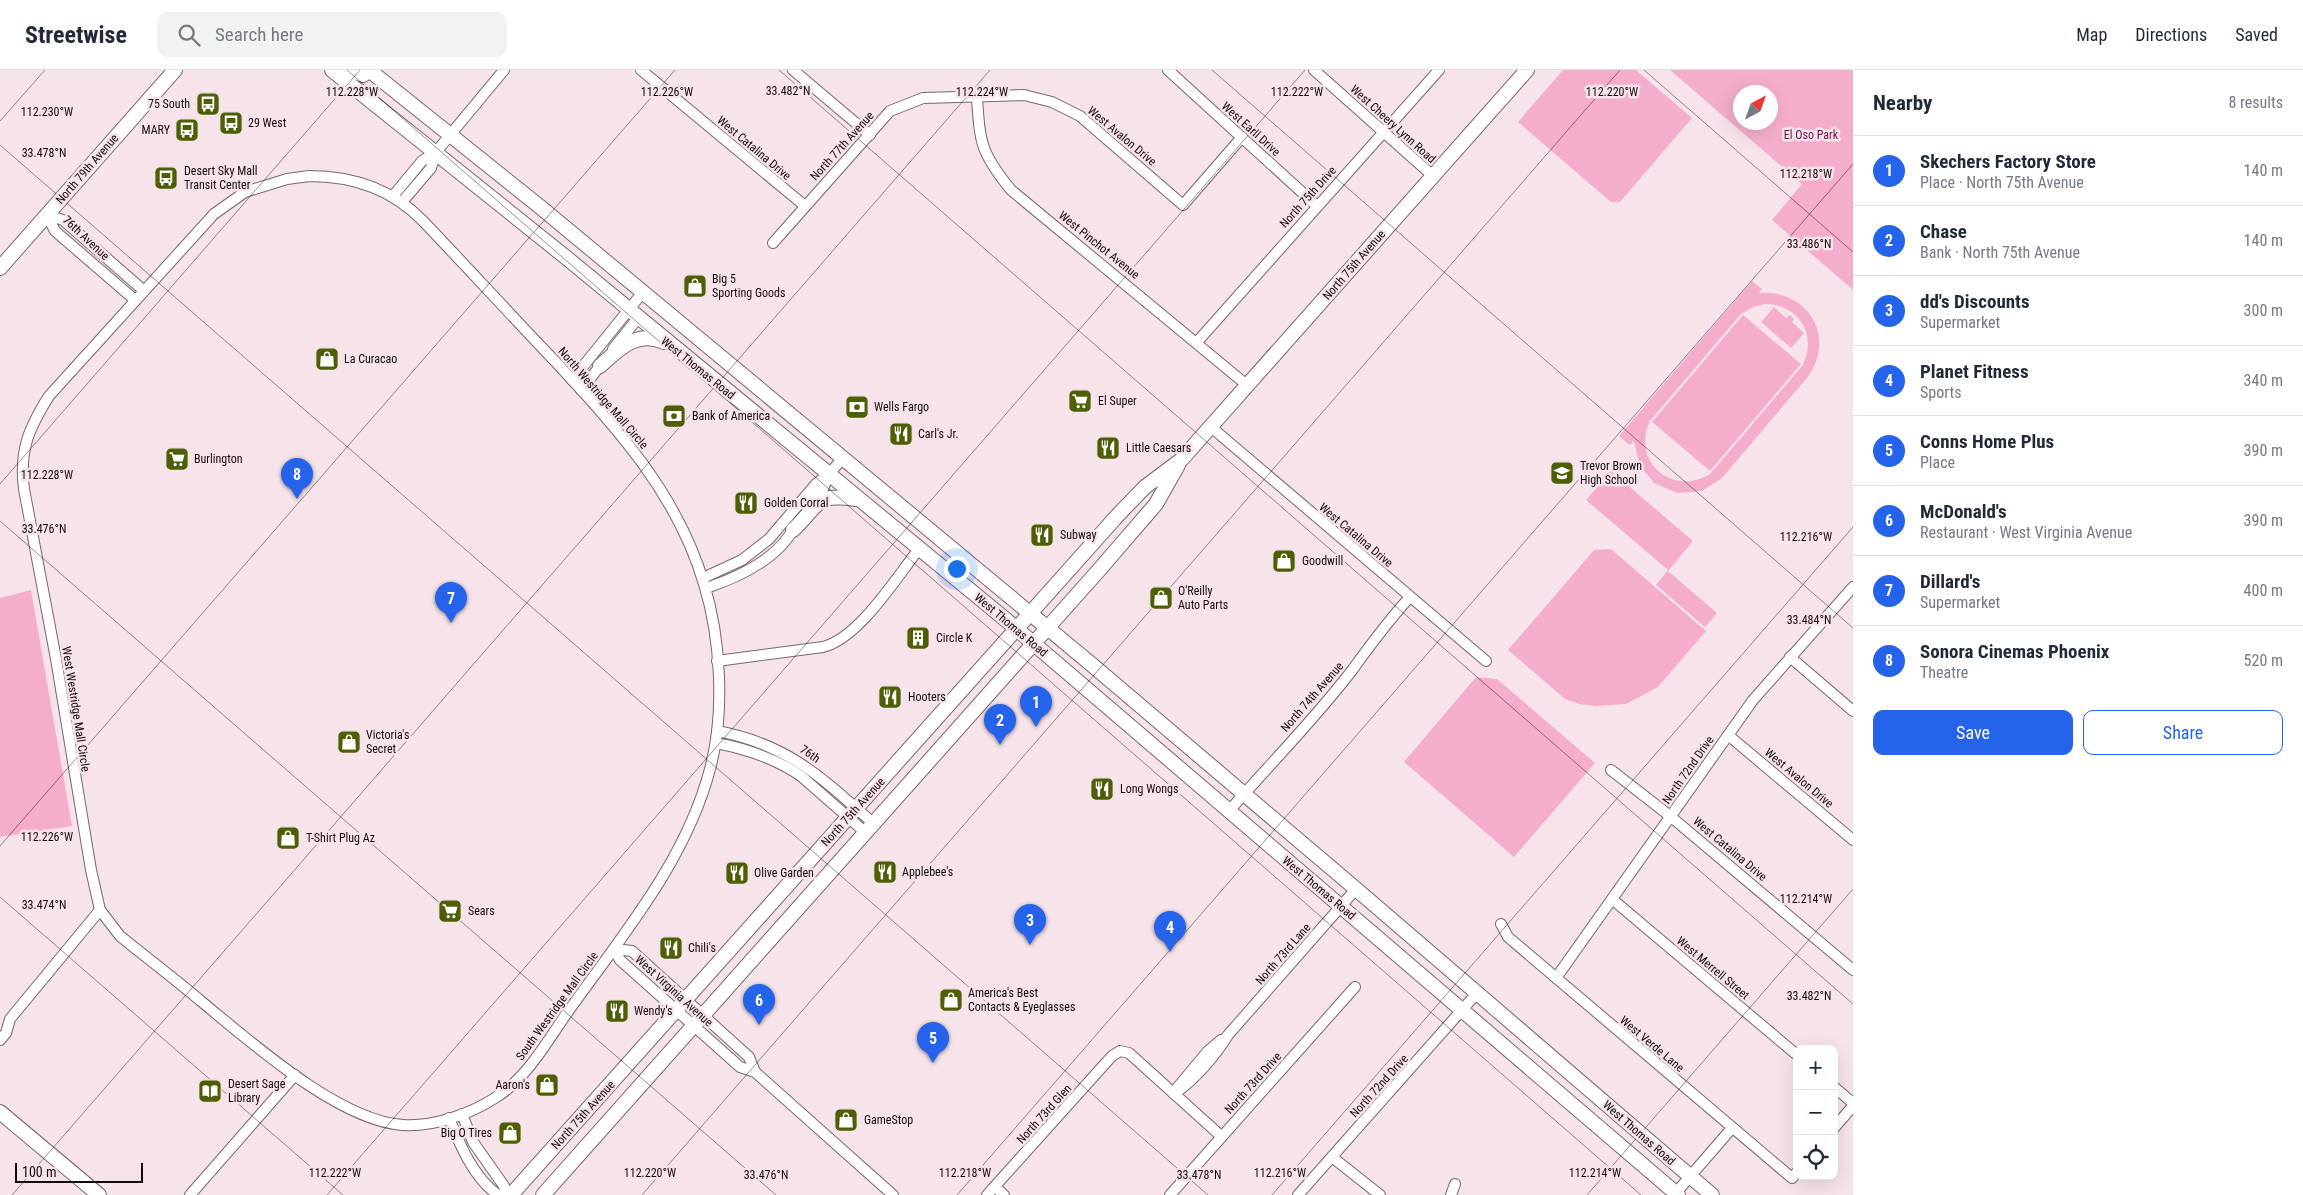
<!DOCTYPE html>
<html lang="en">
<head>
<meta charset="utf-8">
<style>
	:root { --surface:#fff; --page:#f2f2f3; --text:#1f2937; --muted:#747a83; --line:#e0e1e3; --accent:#2563eb }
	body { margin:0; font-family:"Roboto Condensed",sans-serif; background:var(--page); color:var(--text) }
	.controls { position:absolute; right:15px; bottom:15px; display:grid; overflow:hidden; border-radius:10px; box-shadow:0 5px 20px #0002 }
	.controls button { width:45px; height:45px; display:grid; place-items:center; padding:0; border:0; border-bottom:1px solid var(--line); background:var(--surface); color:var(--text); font:25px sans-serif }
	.compass { position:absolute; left:1733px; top:15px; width:45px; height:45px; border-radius:50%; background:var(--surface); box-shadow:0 5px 20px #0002; rotate:41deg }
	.scale { position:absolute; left:15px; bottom:12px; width:128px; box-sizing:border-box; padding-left:5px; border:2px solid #100a0d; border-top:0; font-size:14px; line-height:18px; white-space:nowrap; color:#100a0d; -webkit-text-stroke:4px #f7e4eb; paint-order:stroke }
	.you { position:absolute; left:956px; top:498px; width:18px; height:18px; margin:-12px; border:4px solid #fff; border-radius:50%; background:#1a73e8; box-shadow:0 0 0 8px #1a73e833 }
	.badge { display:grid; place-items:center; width:32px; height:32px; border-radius:50%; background:var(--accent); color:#fff; font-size:16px; font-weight:700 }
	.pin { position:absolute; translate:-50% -41px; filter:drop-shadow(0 1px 2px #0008) }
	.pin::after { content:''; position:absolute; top:26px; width:18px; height:15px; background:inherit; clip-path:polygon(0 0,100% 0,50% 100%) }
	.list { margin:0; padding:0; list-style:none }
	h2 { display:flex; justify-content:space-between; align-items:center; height:65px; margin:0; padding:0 20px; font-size:21px }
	h2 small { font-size:16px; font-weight:400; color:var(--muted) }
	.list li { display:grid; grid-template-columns:32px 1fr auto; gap:15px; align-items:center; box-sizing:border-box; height:70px; padding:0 20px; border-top:1px solid var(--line) }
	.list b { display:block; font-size:19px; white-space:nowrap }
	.list p { margin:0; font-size:16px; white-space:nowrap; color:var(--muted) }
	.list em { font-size:16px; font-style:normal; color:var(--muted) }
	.actions { display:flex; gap:10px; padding:15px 20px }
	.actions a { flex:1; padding:11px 0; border:1px solid var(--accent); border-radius:10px; text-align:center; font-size:18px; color:var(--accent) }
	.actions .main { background:var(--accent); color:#fff }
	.icon { flex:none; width:28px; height:28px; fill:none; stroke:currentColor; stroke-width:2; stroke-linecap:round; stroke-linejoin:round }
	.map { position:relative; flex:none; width:1853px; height:1125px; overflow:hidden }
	header { display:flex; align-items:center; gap:30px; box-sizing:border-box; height:70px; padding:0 25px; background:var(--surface); border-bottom:1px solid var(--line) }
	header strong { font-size:24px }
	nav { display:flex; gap:28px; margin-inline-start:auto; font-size:18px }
	.search { width:350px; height:45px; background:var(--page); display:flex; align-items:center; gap:12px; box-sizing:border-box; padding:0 18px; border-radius:10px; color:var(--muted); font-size:19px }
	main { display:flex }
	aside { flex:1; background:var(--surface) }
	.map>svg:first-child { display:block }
	.green { fill:#f4aecc; fill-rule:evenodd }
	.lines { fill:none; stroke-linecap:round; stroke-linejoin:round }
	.street-casing { stroke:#76666d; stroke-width:12 }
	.secondary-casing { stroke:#76666d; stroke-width:16 }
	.street { stroke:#fff; stroke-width:10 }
	.secondary { stroke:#fff; stroke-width:14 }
	.ticks { fill:none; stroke:#100a0d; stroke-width:1; stroke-opacity:0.45 }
	.labels { text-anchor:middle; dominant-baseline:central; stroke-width:5; stroke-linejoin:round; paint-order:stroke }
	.poi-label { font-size:12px; fill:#100a0d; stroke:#f7e4eb; text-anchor:start }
	.street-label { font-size:12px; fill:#100a0d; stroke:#f7e4eb }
	.park-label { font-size:12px; fill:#701047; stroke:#f7e4eb }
	.ticks-label { font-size:12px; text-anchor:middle; fill:#100a0d; stroke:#f7e4eb; stroke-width:5; stroke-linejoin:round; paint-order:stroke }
</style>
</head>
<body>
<header>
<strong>Streetwise</strong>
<div class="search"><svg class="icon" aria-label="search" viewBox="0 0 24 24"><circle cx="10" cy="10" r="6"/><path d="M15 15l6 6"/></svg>Search here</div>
<nav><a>Map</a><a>Directions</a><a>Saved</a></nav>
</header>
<main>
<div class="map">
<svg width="1853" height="1125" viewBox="0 0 1853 1125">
	<rect width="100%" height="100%" fill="#f7e4eb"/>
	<g class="green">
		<polygon points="1563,0 1636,0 1692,48 1620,132 1611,132 1518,52"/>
		<path d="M1670 0H1853V220L1772 150 1802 114ZM1740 22H1770V52H1740Z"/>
		<path d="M1752 211 1762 219 1759 223C1809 219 1837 268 1807 308L1722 408 1702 421 1677 423 1654 413 1639 394 1634 371 1630 375 1619 366ZM1766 234C1800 235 1818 267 1802 296L1710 404C1672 427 1631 392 1650 351L1741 244 1753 237Z"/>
		<polygon points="1774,237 1786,248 1790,245 1794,249 1792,252 1804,263 1791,278 1761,252"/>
		<polygon points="1743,245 1801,294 1710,401 1652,352"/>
		<polygon points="1611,401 1693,471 1668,501 1717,543 1705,557 1656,515 1668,500 1586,430"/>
		<polygon points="1611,479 1706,561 1658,617 1626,634 1595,636 1579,634 1565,629 1508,580 1594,480"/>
		<polygon points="31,520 72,756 0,767 0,528"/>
		<polygon points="1476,607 1497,609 1595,693 1514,787 1404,692"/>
	</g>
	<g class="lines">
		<g class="street-casing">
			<g id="street">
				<polyline points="641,0 805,136"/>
				<polyline points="793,0 870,65"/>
				<polyline points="1168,0 1317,136"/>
				<polyline points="1314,0 1433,106"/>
				<path d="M977 28C980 74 981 83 1011 120L1248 316"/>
				<path d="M309 106C352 106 392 119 423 151 466 196 508 242 551 287 615 356 677 422 704 514 721 569 725 644 710 699 686 791 621 867 567 943 546 973 527 1008 495 1028 470 1044 434 1057 403 1055 339 1051 251 972 202 932 175 909 147 888 120 866L100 840 91 800 56 589 24 419C19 380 29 358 49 326L214 144 245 122 287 109Z"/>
				<polyline points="393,126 422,91 436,82 504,0"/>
				<polyline points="402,132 431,98 436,82"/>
				<polyline points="47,145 63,150 143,220"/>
				<polyline points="47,145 55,161 135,230"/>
				<polyline points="773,173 890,41 923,28 1024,25 1052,32 1080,46 1183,135 1242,67"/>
				<polyline points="1197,272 1439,0"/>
				<polyline points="613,279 638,248"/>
				<polyline points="572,310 643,222"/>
				<polyline points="581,320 604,291"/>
				<polyline points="1211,357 1486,591"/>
				<polyline points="809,436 823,419 828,406"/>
				<polyline points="703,508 742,490 769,469 816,414 828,405 843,388"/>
				<path d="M706 518C739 507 779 489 795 456"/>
				<polyline points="1790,587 1853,641"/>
				<path d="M717 591 823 577C859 568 896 508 919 479"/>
				<path d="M717 661C788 674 822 708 874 754"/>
				<polyline points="1728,665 1853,770"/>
				<path d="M716 673C748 679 775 688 801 706L866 763"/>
				<polyline points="1611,700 1670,746 1853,900"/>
				<path d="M1229 741C1270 694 1315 649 1353 599 1371 574 1389 550 1410 527"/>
				<polyline points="1612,829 1797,985"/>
				<polyline points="1501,854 1508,867 1792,1108 1797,1102"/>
				<polyline points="614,879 620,890 740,997 755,1002 893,1125"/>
				<polyline points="614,879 632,881 749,987 755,1002"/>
				<polyline points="1556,908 1753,630 1853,517"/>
				<polyline points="0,970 6,963 10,949 100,840"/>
				<polyline points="1834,1017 1853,1033"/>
				<polyline points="1177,1018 1208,981 1221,970"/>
				<path d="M1174 1024C1196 1008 1213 989 1228 965L1356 819"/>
				<polyline points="462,1044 473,1072 504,1116 506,1125"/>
				<path d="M449 1048C460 1075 473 1107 498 1125"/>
				<polyline points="1834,1058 1853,1036"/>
				<polyline points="1332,1087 1380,1125"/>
				<polyline points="995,1117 1004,1125"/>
				<polyline points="190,1125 295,1005"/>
				<polyline points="987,1125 1112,986 1120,981 1129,983 1221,1066"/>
				<polyline points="1170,1125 1355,917"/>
				<polyline points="1298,1125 1477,923"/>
				<polyline points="1451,1125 1455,1114"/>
				<polyline points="1674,1125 1732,1058"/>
			</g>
		</g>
		<g class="secondary-casing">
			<g id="secondary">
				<polyline points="332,0 568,189 1005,549 1678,1125"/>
				<polyline points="350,0 363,5 370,0"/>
				<polyline points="369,0 539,136 1091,594 1356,819 1712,1125"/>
				<polyline points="0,198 175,0"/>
				<path d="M600 296C619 279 636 260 664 272"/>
				<path d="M793 460C820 434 815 423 856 429"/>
				<polyline points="0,1042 99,1125"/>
				<polyline points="511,1125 1117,446 1145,417 1181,390 1527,0"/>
				<polyline points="543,1125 1099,500 1156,434 1178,395"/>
			</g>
		</g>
		<use href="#street" class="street"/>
		<use href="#secondary" class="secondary"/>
	</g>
	<path class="ticks" d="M347 0 1641 1125M779 0 1853 934M1212 0 1853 558M1644 0 1853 182M0 51 45 0M0 75 1208 1125M0 414 360 0M0 451 776 1125M0 776 675 0M0 827 343 1125M12 1125 990 0M327 1125 1305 0M642 1125 1620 0M957 1125 1853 94M1272 1125 1853 457M1587 1125 1853 819"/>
	<defs>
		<g id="bus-square" transform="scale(1.25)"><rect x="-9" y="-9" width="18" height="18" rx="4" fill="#4d5f05" stroke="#f7e4eb"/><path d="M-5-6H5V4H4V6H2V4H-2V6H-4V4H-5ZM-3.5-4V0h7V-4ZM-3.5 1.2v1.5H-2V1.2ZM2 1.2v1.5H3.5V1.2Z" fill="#fff"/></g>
		<g id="shop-square" transform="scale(1.25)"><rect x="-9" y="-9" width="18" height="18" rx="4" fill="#4d5f05" stroke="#f7e4eb"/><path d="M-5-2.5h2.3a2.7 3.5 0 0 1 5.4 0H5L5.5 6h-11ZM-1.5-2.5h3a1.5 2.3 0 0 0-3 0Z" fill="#fff"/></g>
		<g id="supermarket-square" transform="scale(1.25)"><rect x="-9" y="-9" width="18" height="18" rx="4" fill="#4d5f05" stroke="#f7e4eb"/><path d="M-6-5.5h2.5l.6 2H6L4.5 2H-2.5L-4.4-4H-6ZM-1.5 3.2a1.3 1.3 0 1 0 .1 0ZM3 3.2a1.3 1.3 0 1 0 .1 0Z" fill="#fff"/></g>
		<g id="bank-square" transform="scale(1.25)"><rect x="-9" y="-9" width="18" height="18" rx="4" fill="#4d5f05" stroke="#f7e4eb"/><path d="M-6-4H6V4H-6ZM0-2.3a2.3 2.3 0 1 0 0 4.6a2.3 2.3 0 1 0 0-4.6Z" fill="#fff"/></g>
		<g id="restaurant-square" transform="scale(1.25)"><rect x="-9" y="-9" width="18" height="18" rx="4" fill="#4d5f05" stroke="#f7e4eb"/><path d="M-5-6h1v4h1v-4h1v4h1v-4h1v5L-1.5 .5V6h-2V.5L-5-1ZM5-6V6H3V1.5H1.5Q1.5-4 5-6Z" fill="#fff"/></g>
		<g id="school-square" transform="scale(1.25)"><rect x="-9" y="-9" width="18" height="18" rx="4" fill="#4d5f05" stroke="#f7e4eb"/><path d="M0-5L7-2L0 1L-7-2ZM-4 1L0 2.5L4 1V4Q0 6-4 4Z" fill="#fff"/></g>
		<g id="building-square" transform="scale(1.25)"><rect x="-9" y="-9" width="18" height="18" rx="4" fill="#4d5f05" stroke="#f7e4eb"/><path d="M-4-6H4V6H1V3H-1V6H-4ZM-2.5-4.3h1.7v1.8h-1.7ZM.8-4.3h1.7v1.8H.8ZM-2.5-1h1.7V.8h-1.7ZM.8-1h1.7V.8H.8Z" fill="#fff"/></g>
		<g id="library-square" transform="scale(1.25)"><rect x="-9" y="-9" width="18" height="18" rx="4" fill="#4d5f05" stroke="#f7e4eb"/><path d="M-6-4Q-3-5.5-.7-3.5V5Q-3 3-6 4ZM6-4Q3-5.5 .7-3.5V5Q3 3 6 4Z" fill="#fff"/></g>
	</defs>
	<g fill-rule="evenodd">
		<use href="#bus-square" x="208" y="34"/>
		<use href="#bus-square" x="231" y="53"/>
		<use href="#bus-square" x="187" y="60"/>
		<use href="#bus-square" x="166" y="108"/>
		<use href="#shop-square" x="695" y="216"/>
		<use href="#shop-square" x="327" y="289"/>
		<use href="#supermarket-square" x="1080" y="331"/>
		<use href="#bank-square" x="857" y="337"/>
		<use href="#bank-square" x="674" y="346"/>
		<use href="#restaurant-square" x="901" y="364"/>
		<use href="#restaurant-square" x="1108" y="378"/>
		<use href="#supermarket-square" x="177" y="389"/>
		<use href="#school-square" x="1562" y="403"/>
		<use href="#restaurant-square" x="746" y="433"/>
		<use href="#restaurant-square" x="1042" y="465"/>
		<use href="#shop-square" x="1284" y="491"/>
		<use href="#shop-square" x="1161" y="528"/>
		<use href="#building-square" x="918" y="568"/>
		<use href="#restaurant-square" x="890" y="627"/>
		<use href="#shop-square" x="349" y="672"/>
		<use href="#restaurant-square" x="1102" y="719"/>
		<use href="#shop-square" x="288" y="768"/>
		<use href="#restaurant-square" x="885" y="802"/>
		<use href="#restaurant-square" x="737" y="803"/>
		<use href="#supermarket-square" x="450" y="841"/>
		<use href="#restaurant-square" x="671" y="878"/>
		<use href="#shop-square" x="951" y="930"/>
		<use href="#restaurant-square" x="617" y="941"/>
		<use href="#shop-square" x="547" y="1015"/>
		<use href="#library-square" x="210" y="1021"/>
		<use href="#shop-square" x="846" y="1050"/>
		<use href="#shop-square" x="510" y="1063"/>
	</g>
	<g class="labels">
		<g class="poi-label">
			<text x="190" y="34" text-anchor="end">75 South</text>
			<text x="248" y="53">29 West</text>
			<text x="170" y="60" text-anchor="end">MARY</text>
			<text x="184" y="101">Desert Sky Mall<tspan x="184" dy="14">Transit Center</tspan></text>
			<text x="712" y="209">Big 5<tspan x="712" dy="14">Sporting Goods</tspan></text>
			<text x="344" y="289">La Curacao</text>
			<text x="1098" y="331">El Super</text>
			<text x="874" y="337">Wells Fargo</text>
			<text x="692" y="346">Bank of America</text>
			<text x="918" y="364">Carl's Jr.</text>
			<text x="1126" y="378">Little Caesars</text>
			<text x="194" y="389">Burlington</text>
			<text x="1580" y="396">Trevor Brown<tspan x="1580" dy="14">High School</tspan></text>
			<text x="764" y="433">Golden Corral</text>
			<text x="1060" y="465">Subway</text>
			<text x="1302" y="491">Goodwill</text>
			<text x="1178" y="521">O'Reilly<tspan x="1178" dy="14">Auto Parts</tspan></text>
			<text x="936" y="568">Circle K</text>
			<text x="908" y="627">Hooters</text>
			<text x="366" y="665">Victoria's<tspan x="366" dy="14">Secret</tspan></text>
			<text x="1120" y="719">Long Wongs</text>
			<text x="306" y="768">T-Shirt Plug Az</text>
			<text x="902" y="802">Applebee's</text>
			<text x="754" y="803">Olive Garden</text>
			<text x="468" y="841">Sears</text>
			<text x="688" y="878">Chili's</text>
			<text x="968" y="923">America's Best<tspan x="968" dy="14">Contacts &amp; Eyeglasses</tspan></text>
			<text x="634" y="941">Wendy's</text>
			<text x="228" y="1014">Desert Sage<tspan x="228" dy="14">Library</tspan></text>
			<text x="530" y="1015" text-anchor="end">Aaron's</text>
			<text x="864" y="1050">GameStop</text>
			<text x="492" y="1063" text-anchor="end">Big O Tires</text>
		</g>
		<g class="street-label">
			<text transform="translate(1393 54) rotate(42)">West Cheery Lynn Road</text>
			<text transform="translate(1251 59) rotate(42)">West Earll Drive</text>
			<text transform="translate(1122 66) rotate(40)">West Avalon Drive</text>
			<text transform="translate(842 76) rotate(-48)">North 77th Avenue</text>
			<text transform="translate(754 78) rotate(40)">West Catalina Drive</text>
			<text transform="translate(87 99) rotate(-49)">North 79th Avenue</text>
			<text transform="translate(1308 127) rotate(-48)">North 75th Drive</text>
			<text transform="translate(86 168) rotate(43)">76th Avenue</text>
			<text transform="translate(1099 175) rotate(39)">West Pinchot Avenue</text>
			<text transform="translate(1354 195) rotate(-49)">North 75th Avenue</text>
			<text transform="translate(698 298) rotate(39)">West Thomas Road</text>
			<text transform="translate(603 328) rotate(49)">North Westridge Mall Circle</text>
			<text transform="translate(1356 465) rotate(40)">West Catalina Drive</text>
			<text transform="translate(1011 555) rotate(40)">West Thomas Road</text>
			<text transform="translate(1312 627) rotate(-49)">North 74th Avenue</text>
			<text transform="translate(76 639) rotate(81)">West Westridge Mall Circle</text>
			<text transform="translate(810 684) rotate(35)">76th</text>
			<text transform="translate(1688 700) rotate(-55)">North 72nd Drive</text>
			<text transform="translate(1799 708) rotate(40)">West Avalon Drive</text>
			<text transform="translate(853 742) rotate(-48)">North 75th Avenue</text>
			<text transform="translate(1730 779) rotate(40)">West Catalina Drive</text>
			<text transform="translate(1319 818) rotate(40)">West Thomas Road</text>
			<text transform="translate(1283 884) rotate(-49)">North 73rd Lane</text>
			<text transform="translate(1713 898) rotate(40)">West Merrell Street</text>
			<text transform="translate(674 921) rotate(42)">West Virginia Avenue</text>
			<text transform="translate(557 936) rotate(-54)">South Westridge Mall Circle</text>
			<text transform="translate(1652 974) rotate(40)">West Verde Lane</text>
			<text transform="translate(1253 1013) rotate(-48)">North 73rd Drive</text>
			<text transform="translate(1379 1016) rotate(-48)">North 72nd Drive</text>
			<text transform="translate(1044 1044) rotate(-48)">North 73rd Glen</text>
			<text transform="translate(583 1045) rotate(-48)">North 75th Avenue</text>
			<text transform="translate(1639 1063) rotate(41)">West Thomas Road</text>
		</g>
		<g class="park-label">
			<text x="1811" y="65">El Oso Park</text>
		</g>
	</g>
	<g class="ticks-label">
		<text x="788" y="25">33.482°N</text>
		<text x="352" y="26">112.228°W</text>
		<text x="667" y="26">112.226°W</text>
		<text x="982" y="26">112.224°W</text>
		<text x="1297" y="26">112.222°W</text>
		<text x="1612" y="26">112.220°W</text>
		<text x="47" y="46">112.230°W</text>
		<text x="44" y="87">33.478°N</text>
		<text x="1806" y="108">112.218°W</text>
		<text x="1809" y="178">33.486°N</text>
		<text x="47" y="409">112.228°W</text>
		<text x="44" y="463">33.476°N</text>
		<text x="1806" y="471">112.216°W</text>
		<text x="1809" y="554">33.484°N</text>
		<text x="47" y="771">112.226°W</text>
		<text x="1806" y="833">112.214°W</text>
		<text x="44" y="839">33.474°N</text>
		<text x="1809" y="930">33.482°N</text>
		<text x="335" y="1107">112.222°W</text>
		<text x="650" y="1107">112.220°W</text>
		<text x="965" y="1107">112.218°W</text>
		<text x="1280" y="1107">112.216°W</text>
		<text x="1595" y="1107">112.214°W</text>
		<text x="766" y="1109">33.476°N</text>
		<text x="1199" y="1109">33.478°N</text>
	</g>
</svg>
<div class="controls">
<button>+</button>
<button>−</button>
<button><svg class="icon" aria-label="locate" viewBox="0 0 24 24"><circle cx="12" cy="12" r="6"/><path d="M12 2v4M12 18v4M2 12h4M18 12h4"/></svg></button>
</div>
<svg class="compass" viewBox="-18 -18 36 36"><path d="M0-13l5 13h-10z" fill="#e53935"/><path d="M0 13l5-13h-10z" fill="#747a83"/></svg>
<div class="scale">100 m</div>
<div class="you"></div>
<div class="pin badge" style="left:1036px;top:657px">1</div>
<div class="pin badge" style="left:1000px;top:675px">2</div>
<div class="pin badge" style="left:1030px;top:875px">3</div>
<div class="pin badge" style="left:1170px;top:882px">4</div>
<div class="pin badge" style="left:933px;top:993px">5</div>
<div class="pin badge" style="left:759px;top:955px">6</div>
<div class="pin badge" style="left:451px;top:553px">7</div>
<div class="pin badge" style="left:297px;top:429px">8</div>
</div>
<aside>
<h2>Nearby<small>8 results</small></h2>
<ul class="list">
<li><span class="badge">1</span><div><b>Skechers Factory Store</b><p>Place · North 75th Avenue</p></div><em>140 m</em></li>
<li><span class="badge">2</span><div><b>Chase</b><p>Bank · North 75th Avenue</p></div><em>140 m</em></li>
<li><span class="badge">3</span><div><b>dd's Discounts</b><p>Supermarket</p></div><em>300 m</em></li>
<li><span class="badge">4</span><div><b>Planet Fitness</b><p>Sports</p></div><em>340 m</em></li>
<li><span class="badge">5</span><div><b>Conns Home Plus</b><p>Place</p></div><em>390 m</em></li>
<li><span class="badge">6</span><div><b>McDonald's</b><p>Restaurant · West Virginia Avenue</p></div><em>390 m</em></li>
<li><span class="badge">7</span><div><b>Dillard's</b><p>Supermarket</p></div><em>400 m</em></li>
<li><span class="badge">8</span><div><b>Sonora Cinemas Phoenix</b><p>Theatre</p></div><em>520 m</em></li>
</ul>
<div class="actions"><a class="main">Save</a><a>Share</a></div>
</aside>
</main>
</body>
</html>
